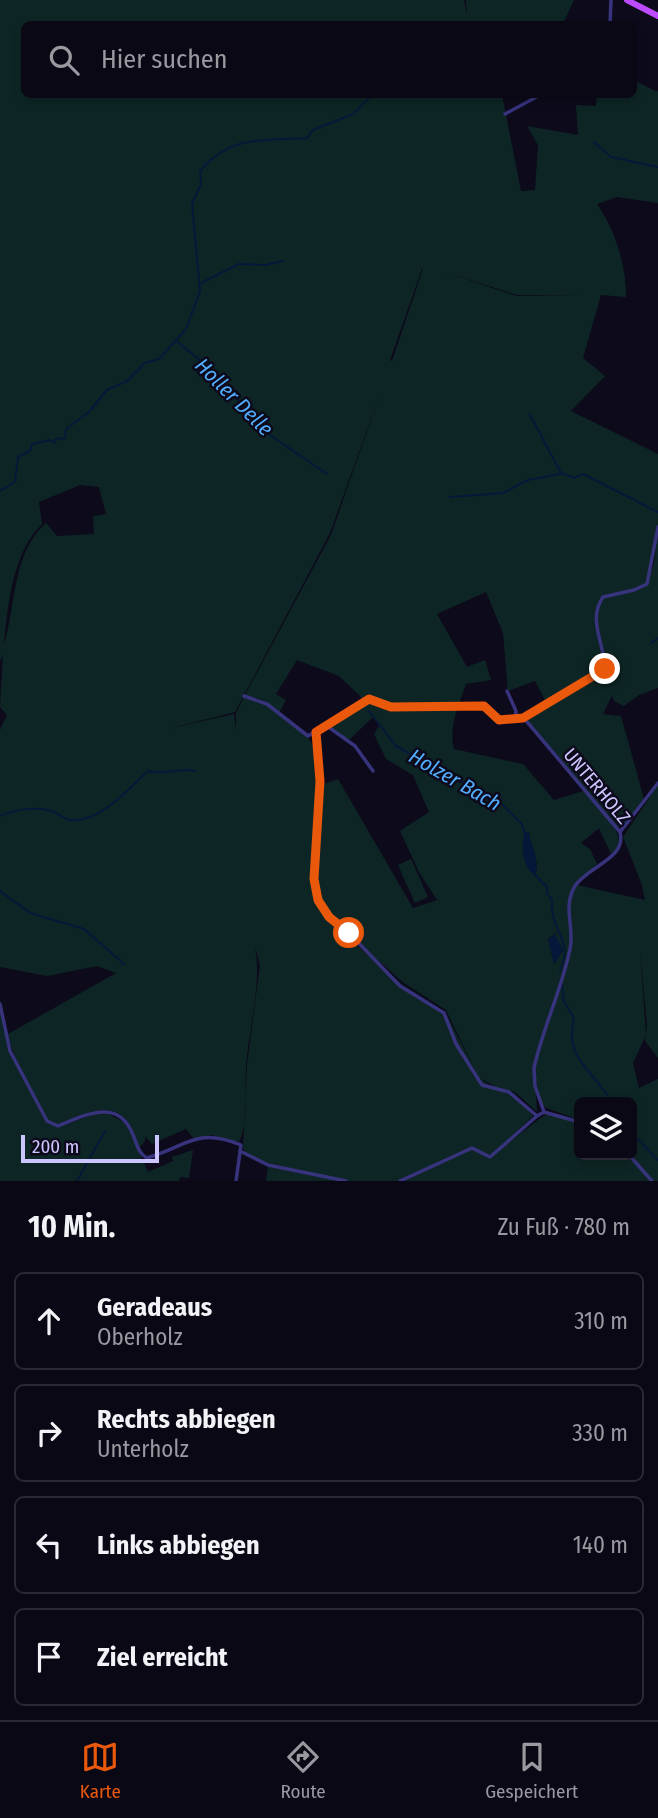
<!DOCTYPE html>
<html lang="de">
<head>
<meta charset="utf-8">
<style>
	:root { --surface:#0a0815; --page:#181622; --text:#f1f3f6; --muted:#999aa0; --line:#2a2934; --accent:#ea580c }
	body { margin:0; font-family:"Fira Sans Condensed",sans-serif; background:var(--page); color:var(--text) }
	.controls { position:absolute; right:21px; bottom:21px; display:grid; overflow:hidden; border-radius:10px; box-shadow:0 4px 10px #0003 }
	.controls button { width:63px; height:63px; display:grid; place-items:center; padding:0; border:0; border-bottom:2px solid var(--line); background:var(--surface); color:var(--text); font:35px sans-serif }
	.scale { position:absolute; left:21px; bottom:18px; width:138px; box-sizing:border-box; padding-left:7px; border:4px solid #ccc5ff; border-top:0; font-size:19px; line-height:24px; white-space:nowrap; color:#ccc5ff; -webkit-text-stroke:5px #0d0a1c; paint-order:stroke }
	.stop { position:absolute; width:21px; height:21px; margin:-16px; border:5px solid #ea580c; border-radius:50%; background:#fff }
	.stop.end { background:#ea580c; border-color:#fff; box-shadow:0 2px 7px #0008 }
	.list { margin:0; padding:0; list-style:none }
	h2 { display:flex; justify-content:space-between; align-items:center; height:91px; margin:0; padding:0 28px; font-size:30px }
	h2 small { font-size:23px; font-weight:400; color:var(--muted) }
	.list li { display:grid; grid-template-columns:46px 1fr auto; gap:21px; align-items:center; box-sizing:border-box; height:98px; margin:0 14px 14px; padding:0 14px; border:2px solid var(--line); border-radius:10px }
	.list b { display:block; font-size:26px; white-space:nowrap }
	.list p { margin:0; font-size:23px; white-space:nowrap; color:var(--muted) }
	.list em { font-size:23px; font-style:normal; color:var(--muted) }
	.icon { flex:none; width:38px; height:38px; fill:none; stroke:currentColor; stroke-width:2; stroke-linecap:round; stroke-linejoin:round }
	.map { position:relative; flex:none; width:658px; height:1181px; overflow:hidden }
	.search { position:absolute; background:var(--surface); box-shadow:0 4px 10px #0003; left:21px; right:21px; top:21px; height:77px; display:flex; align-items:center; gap:18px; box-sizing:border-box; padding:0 24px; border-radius:10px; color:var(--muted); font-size:26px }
	.sheet { height:539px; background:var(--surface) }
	nav { display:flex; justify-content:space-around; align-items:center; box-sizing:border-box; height:98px; border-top:2px solid var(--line); background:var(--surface); font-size:19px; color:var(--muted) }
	nav a { display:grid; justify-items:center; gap:4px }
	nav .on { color:var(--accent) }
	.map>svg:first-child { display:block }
	.green { fill:#0d2625; fill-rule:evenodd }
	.water { fill:#061839 }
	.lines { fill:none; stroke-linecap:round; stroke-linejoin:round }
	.stream { stroke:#061839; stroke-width:2 }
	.street { stroke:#37337d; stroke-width:3.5 }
	.primary { stroke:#be4cff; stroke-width:6 }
	.route { stroke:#ea580c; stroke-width:9 }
	.labels { text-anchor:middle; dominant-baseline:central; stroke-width:5; stroke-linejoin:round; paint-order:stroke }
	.street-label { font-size:19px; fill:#ccc5ff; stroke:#0d0a1c }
	.water-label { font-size:21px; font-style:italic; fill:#53aeff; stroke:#0d0a1c }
</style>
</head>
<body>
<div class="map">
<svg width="658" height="1181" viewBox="0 0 658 1181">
	<rect width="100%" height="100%" fill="#0d0a1c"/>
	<g class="green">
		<path d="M0 0H464L467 15 466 0H574L563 24H24V94L502 95 521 191 535 190 538 145 527 126 578 135 576 105 596 106 597 95 634 94V80L657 92 658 90V203L617 197 597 204C615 230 626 264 626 297L601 295 583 358 605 376 571 411 658 454V688L639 695 624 706 614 701 612 695 603 714 621 716 644 799 624 827H618L524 718 605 669 547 704 535 681 508 691 503 633 486 592 437 614 467 667 485 660 491 680 466 684C459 705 448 727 454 749L523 764 554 800 583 791C595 805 624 827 618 848L611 854 599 828 581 843 590 849 597 864 576 884 568 907 571 946 534 1065 537 1112 515 1092 496 1087 478 1077 495 1089 514 1093 533 1116 489 1157 546 1114 579 1123V1155H632V1102H579V1120L544 1107C517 1056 563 999 571 949 575 925 561 912 577 885L645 900 642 885 623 837 658 785V1058L645 1041 647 1025 640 950 646 1035 633 1063 639 1088 658 1079V1181H403L458 1155 399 1181H348L255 1160 243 1149 247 1065 260 965 255 947C262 985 249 1027 246 1066 244 1089 249 1121 239 1142L212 1135 194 1139 186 1129 152 1144 145 1136V1141L140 1147 145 1155C137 1147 136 1135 130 1125 114 1097 79 1116 58 1125 54 1124 50 1123 47 1121 35 1110 11 1051 8 1034L116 973 97 966 47 976 0 967V730L7 715 0 707 3 655 0 661ZM422 269H423L392 361 390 360ZM445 272 517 295H582L516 296ZM381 391 331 535 245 695 263 700 279 713 286 700 276 694 297 660 339 676 363 699C373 698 380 705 390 706 409 709 433 704 453 705L394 708 364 700 327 725 349 740 373 717 379 726 374 734 386 759 413 775 429 812 400 831 419 872 437 900 413 908 338 779 321 785 315 879 318 900 328 917 404 983 446 1010 478 1076 445 1012 403 985 326 919 315 901 314 879 319 755 307 736 267 705 244 697 236 713V731L234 714 168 729 235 712 330 533ZM80 485 99 487 106 514 93 516 94 534 57 536 46 523C12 553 16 605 4 645 7 608 13 551 42 524L39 502ZM657 534 654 563 647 584 634 591 604 597C591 617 600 644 606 665L605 669C601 646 587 617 603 596L634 590 646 583ZM526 832H529C530 846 541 862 535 875 524 870 520 844 526 832ZM557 932 554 937 563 950 554 964 548 939Z"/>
		<polygon points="411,859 428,897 415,903 398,865"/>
		<polygon points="0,1006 9,1051 45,1121 59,1127 103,1111 126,1123 148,1172 173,1161 172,1157 193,1150 189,1178 180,1177 179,1181 0,1181"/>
		<polygon points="268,1167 343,1181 266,1181"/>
	</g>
	<g class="water">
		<path d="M525 832H529C530 846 541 861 535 875 523 870 520 844 525 832Z"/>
		<polygon points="555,934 563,950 554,964 548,939"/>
	</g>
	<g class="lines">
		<g class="stream">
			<polyline points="594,142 611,157 658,167"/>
			<polyline points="201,283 239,264 265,265 283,261"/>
			<polyline points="178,342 221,378 227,392 252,410 267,433 327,474"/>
			<polyline points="530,415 561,473 574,478 583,474 658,512"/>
			<path d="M0 491 15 482 18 457 30 451 32 444 50 440 54 443 56 439 65 438 66 429 89 412 107 390 127 381 145 363 159 359 186 329 200 291 192 204 201 184 200 171C231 134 264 141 307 138L313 130 353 114 373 94"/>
			<polyline points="450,497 503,493 528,480 560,474"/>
			<polyline points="651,643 658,638"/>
			<polyline points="369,711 396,746 471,787 489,800 501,803 522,824 525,834"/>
			<path d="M0 816C16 809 37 806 54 812 59 814 64 819 69 820 99 824 128 789 148 771 163 776 179 767 195 771"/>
			<path d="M534 874 547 887V894L552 899C549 932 575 940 560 970"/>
			<polyline points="0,891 30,913 84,929 124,964"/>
			<path d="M562 985 564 1002 574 1018C564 1059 592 1069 612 1102"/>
			<polyline points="632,1133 658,1160"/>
			<polyline points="77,1181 105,1131"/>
		</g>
		<g class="street">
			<polyline points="610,24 611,0"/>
			<polyline points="505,114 542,94"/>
			<polyline points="507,691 516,711 515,718"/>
			<path d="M244 696 267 704 308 736 369 699 391 707H484L499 720 523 717 620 832C627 859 588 866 575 886 562 907 575 928 570 949 562 989 543 1027 534 1068L535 1086 544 1112"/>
			<path d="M523 717 605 669C605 645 587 620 603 597L634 590 647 584 658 527"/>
			<polyline points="327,726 355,746 373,771"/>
			<polyline points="316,732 320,781 314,879 319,900 329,917 349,933 400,986 444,1013 456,1044 482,1085 509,1092 537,1116 544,1112"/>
			<polyline points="620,832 658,783"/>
			<path d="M0 1004 10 1051 47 1121 58 1126C85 1115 119 1097 133 1135 137 1144 138 1153 147 1158 188 1146 196 1127 241 1145L236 1181"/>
			<polyline points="544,1112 579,1122"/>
			<polyline points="240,1151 268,1165 346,1181"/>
			<polyline points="629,1155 652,1181"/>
			<polyline points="400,1181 472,1148 490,1157 537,1116"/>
		</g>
		<polyline class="primary" points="627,0 658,16"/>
	</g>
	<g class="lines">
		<polyline class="route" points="349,933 329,917 318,900 314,879 320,781 316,732 369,699 391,707 484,706 499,720 523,718 605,669"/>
	</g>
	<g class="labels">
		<g class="street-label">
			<text transform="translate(597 786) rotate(50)">UNTERHOLZ</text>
		</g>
		<g class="water-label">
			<text transform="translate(234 397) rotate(45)">Holler Delle</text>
			<text transform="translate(455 780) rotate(30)">Holzer Bach</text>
		</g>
	</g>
</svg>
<div class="controls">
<button><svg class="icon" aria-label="layers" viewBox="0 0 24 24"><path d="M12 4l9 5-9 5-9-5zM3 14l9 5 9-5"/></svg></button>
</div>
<div class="scale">200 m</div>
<div class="stop" style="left:349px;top:933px"></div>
<div class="stop end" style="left:605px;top:669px"></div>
<div class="search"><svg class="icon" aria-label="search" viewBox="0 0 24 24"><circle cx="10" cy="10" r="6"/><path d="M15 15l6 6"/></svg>Hier suchen</div>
</div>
<section class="sheet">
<h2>10 Min.<small>Zu Fuß · 780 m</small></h2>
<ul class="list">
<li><svg class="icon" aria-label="ahead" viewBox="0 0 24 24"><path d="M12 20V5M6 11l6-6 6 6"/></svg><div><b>Geradeaus</b><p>Oberholz</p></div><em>310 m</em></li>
<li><svg class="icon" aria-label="right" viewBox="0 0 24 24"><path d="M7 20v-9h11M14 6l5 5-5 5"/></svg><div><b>Rechts abbiegen</b><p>Unterholz</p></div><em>330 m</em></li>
<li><svg class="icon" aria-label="left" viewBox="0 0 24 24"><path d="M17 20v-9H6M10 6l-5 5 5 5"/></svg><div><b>Links abbiegen</b></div><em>140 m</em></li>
<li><svg class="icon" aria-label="arrive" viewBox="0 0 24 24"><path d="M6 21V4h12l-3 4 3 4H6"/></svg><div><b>Ziel erreicht</b></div></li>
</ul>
</section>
<nav>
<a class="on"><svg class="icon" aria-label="map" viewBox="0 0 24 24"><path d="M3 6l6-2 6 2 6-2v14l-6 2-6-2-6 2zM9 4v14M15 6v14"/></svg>Karte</a>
<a><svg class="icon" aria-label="directions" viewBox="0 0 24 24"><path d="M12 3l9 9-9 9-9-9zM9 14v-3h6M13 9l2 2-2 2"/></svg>Route</a>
<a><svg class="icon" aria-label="saved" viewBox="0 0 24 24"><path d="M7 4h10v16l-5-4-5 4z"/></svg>Gespeichert</a>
</nav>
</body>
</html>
